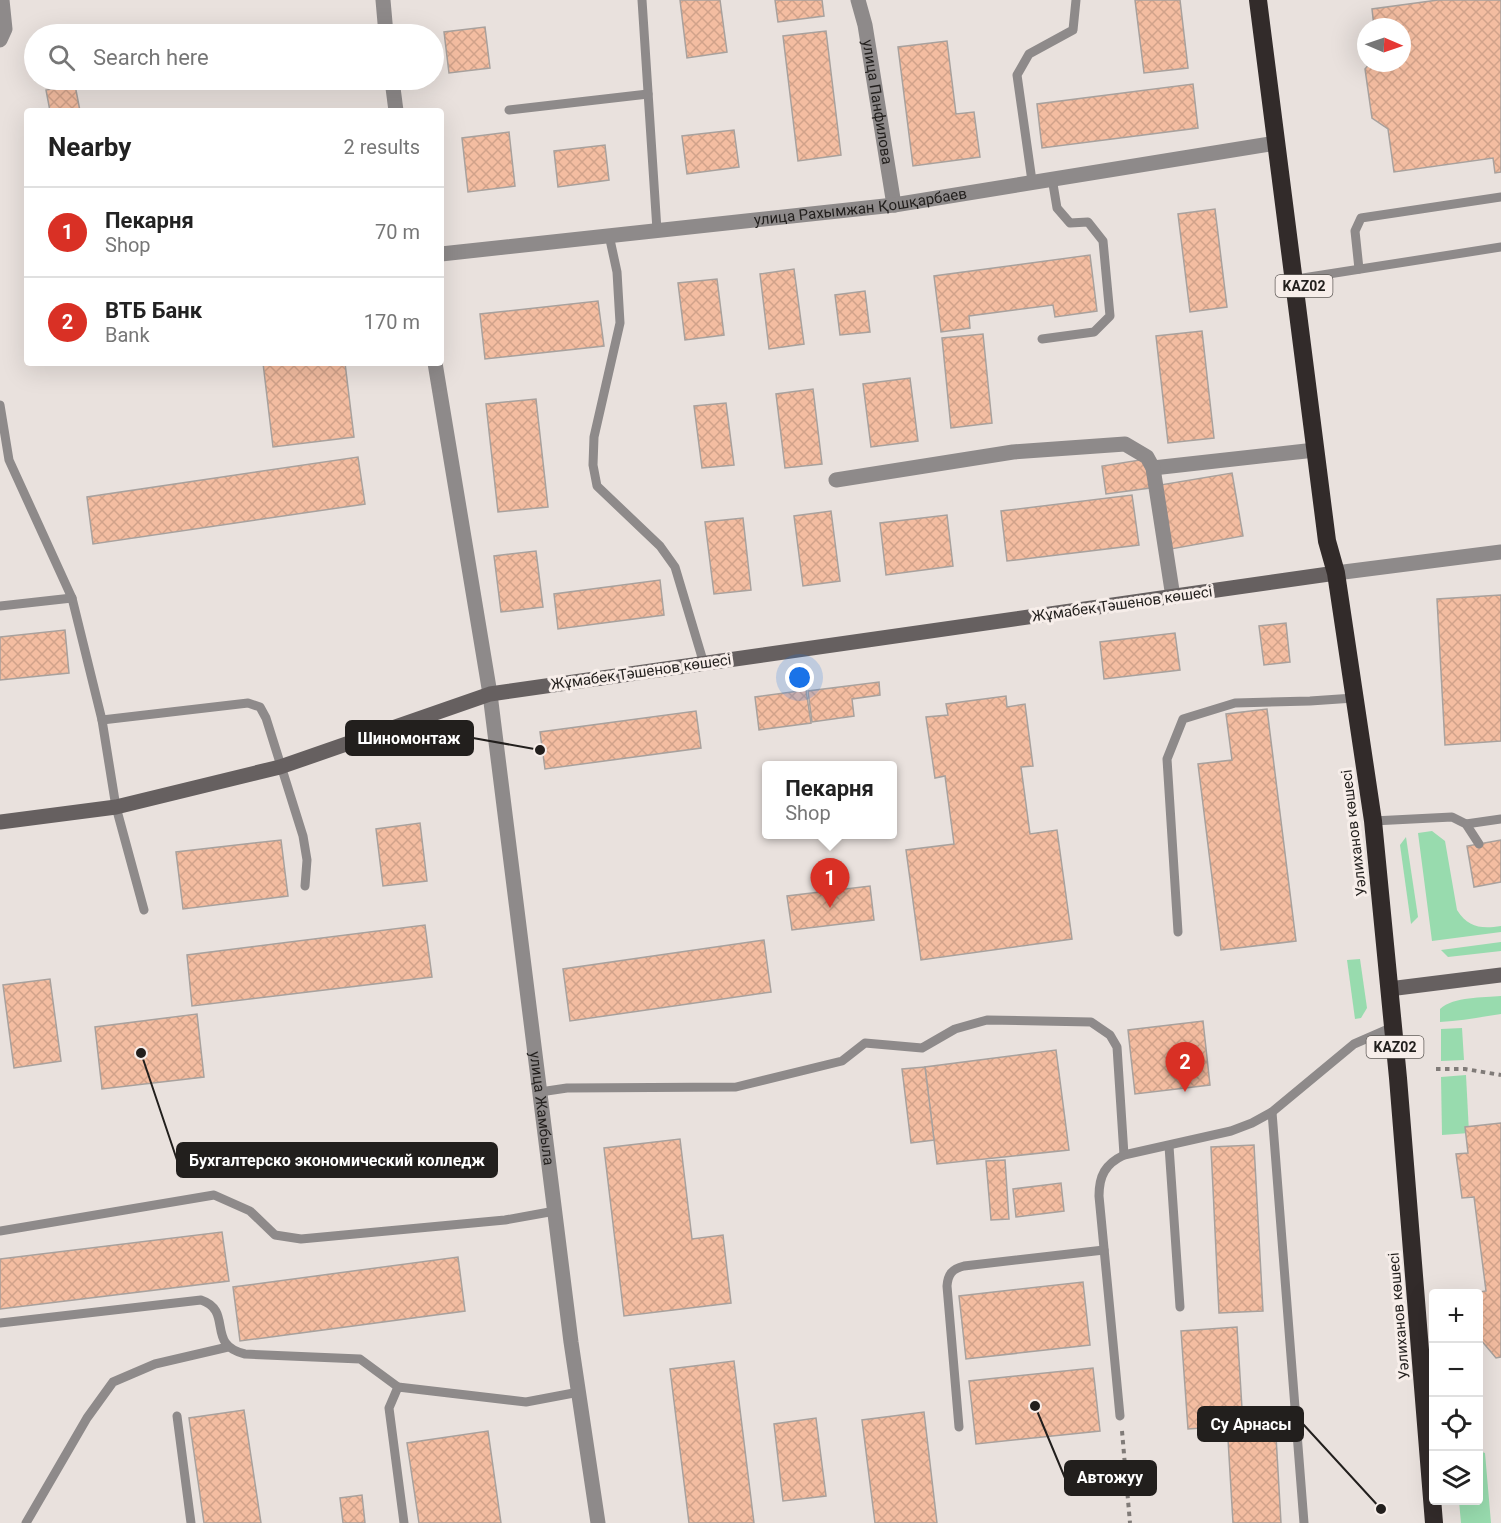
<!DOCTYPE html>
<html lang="en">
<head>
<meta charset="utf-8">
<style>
	:root { --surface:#fff; --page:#f2f2f2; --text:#222; --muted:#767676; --line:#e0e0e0; --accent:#d93025 }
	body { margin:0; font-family:Roboto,sans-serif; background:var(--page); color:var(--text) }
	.controls { position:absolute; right:18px; bottom:18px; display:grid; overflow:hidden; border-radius:6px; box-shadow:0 6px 24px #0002 }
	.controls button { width:54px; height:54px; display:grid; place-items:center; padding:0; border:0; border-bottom:2px solid var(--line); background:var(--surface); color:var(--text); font:30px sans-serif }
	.compass { position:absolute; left:1357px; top:18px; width:54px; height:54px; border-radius:50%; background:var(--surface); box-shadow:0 6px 24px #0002; rotate:92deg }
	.you { position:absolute; left:800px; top:678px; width:21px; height:21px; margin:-15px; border:4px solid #fff; border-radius:50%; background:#1a73e8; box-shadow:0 0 0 9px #1a73e833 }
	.badge { display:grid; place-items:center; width:39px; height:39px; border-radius:50%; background:var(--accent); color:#fff; font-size:20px; font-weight:700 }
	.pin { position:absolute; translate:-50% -50px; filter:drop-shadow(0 2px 3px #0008) }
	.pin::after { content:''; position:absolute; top:32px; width:21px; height:18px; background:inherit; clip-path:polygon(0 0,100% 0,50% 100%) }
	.popup { position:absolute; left:762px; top:761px; width:135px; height:78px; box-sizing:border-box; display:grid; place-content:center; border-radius:6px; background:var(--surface); filter:drop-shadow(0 2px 4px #0005); font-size:20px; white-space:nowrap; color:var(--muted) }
	.popup b { font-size:22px; color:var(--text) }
	.popup::after { content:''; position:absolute; left:50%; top:100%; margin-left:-12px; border:12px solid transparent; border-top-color:var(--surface) }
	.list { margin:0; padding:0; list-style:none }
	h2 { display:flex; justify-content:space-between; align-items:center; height:78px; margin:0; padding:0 24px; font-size:26px }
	h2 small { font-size:20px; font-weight:400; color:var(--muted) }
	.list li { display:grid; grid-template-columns:39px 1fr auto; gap:18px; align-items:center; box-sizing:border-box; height:90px; padding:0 24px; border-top:2px solid var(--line) }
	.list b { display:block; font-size:22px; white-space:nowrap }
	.list p { margin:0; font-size:20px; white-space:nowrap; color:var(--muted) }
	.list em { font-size:20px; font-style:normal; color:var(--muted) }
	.icon { flex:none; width:33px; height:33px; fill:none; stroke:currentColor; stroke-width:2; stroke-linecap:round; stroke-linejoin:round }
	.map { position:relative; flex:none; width:1501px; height:1523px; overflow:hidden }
	.search { position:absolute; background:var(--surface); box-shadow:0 6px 24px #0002; left:24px; top:24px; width:420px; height:66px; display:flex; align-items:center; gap:15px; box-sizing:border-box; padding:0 21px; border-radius:33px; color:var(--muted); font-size:22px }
	.panel { position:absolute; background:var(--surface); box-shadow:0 6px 24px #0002; left:24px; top:108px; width:420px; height:258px; border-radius:6px }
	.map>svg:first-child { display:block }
	.green { fill:#98dbae }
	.building { fill:url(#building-cross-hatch); stroke:#a8a19d; stroke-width:1.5 }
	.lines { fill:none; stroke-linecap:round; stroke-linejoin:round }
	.path { stroke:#807b78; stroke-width:4; stroke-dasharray:4.5 4.5; stroke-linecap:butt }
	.lane { stroke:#8e8a8a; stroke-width:9 }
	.street { stroke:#8e8a8a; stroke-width:15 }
	.secondary { stroke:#666060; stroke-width:15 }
	.highway { stroke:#322b2a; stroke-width:18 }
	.labels { text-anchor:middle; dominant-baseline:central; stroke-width:6; stroke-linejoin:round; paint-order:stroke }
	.shield { fill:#f7eeea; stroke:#625d5a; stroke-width:1.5 }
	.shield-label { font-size:14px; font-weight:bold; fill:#221f1d }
	.street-label { font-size:15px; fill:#221f1d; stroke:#f7eeea }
	.leader { fill:none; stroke:#221f1d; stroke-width:2 }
	.callout-dot { fill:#221f1d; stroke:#f7eeea; stroke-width:2 }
	.callout { fill:#221f1d; stroke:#221f1d; stroke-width:2 }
	.callout-label { font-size:16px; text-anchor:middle; font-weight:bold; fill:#fff }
</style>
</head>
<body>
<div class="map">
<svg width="1501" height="1523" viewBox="0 0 1501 1523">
	<defs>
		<pattern id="building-cross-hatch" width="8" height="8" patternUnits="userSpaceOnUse" patternTransform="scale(1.5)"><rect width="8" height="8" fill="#f4bda1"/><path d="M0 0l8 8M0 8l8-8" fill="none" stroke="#d1a28a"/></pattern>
	</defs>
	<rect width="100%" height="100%" fill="#e9e1dd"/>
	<g class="green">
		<path d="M1432 831 1445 841 1457 910C1468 928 1482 929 1501 926V932L1432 941 1418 833Z"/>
		<polygon points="1406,837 1418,917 1411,924 1400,845"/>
		<polygon points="1501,942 1501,951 1448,957 1441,950"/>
		<polygon points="1360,959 1367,1008 1361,1018 1355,1019 1347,960"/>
		<path d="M1501 996V1014C1480 1017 1461 1021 1440 1022V1009C1454 996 1483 998 1501 996Z"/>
		<polygon points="1462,1028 1464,1060 1441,1061 1441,1029"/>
		<polygon points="1466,1075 1469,1133 1442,1135 1441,1077"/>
		<polygon points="1479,1451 1485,1453 1491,1523 1461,1523 1459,1501 1478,1500"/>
	</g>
	<g class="building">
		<polygon points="680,0 720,0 727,52 687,58"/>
		<polygon points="775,0 822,0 824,16 778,22"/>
		<polygon points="1135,0 1180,0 1188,68 1144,73"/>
		<polygon points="1438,0 1501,0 1501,172 1495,173 1493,158 1394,172 1388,129 1372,118 1365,69 1370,63 1402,63 1402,27 1374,27 1372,9"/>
		<polygon points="485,27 490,68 449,73 444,32"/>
		<polygon points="826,31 841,155 798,161 783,36"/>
		<polygon points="947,41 956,114 974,112 980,157 913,166 898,47"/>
		<polygon points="1193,84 1198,128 1042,148 1037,104"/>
		<polygon points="75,85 80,111 50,111 46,90"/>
		<polygon points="734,130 739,167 687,174 682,136"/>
		<polygon points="509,132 515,186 468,192 462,138"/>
		<polygon points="605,145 609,180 558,187 554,151"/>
		<polygon points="1215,209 1227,307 1190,312 1178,214"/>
		<polygon points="1090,255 1097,311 1055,317 1053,305 969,316 970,328 941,332 934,276"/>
		<polygon points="794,269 804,344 769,349 760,274"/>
		<polygon points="717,279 724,335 685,340 678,283"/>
		<polygon points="865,291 870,332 840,335 835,295"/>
		<polygon points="598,301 604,346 485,359 480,314"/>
		<polygon points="1202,331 1214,438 1168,443 1156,336"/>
		<polygon points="983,334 992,423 951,428 942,338"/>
		<polygon points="263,363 345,363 354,437 273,447"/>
		<polygon points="910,378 918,441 871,447 863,384"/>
		<polygon points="813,389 822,464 785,468 776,394"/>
		<polygon points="536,399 548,507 498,512 486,404"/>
		<polygon points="726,403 734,465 702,468 694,406"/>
		<polygon points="358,457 365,504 93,544 87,497"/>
		<polygon points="1146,459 1150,488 1106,494 1102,466"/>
		<polygon points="1232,473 1243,536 1171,549 1160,485"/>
		<polygon points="1132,495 1139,545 1007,561 1001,511"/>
		<polygon points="831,511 840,581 803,586 794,516"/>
		<polygon points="947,515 953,566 886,575 880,523"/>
		<polygon points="743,518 751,590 714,594 705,522"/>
		<polygon points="536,551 543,607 501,612 494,556"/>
		<polygon points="660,580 664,615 558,629 554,594"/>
		<polygon points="1501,595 1501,741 1445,745 1437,599"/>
		<polygon points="1286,623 1290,662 1264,665 1259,626"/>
		<polygon points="65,630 69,673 0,680 0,637"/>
		<polygon points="1175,633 1180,670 1104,679 1100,642"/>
		<polygon points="879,682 880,695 852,699 854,716 812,722 808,691"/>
		<polygon points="806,690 811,723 759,730 755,697"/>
		<polygon points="1006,696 1007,707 1025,704 1033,766 1021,767 1030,834 1057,830 1072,939 921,960 906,850 954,844 945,776 935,778 926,717 948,715 946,704"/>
		<polygon points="1267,709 1296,941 1221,950 1198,764 1232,760 1226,714"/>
		<polygon points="696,711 701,748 545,769 540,732"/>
		<polygon points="420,823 427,881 383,886 376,829"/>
		<polygon points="281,840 288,896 183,909 176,852"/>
		<polygon points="1501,840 1501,882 1474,887 1467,846"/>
		<polygon points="870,886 874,920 792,930 787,896"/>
		<polygon points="425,925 432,977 192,1006 187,955"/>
		<polygon points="764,940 771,992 570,1021 563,969"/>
		<polygon points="50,979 61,1061 14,1068 3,985"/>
		<polygon points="197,1014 204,1077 102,1089 95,1027"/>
		<polygon points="1203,1021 1210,1085 1135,1094 1128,1030"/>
		<polygon points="1056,1050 1069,1150 937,1164 925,1067"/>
		<polygon points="925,1067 934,1140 911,1143 902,1069"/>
		<polygon points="1501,1123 1501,1357 1496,1358 1480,1339 1478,1294 1474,1293 1486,1291 1474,1197 1462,1198 1456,1154 1468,1153 1465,1127"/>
		<polygon points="680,1139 692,1239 723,1235 731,1303 624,1316 604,1148"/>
		<polygon points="1254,1145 1263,1311 1219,1313 1211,1147"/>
		<polygon points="1005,1160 1009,1219 991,1220 986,1161"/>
		<polygon points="1061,1183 1064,1211 1016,1217 1013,1189"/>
		<polygon points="222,1232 229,1281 0,1309 0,1259"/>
		<polygon points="458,1257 465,1311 240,1341 233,1287"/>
		<polygon points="1083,1282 1090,1345 966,1359 959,1296"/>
		<polygon points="1237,1327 1243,1425 1188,1429 1181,1331"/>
		<polygon points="734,1361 754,1523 689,1523 670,1369"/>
		<polygon points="1093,1368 1100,1431 976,1444 969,1381"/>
		<polygon points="244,1410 261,1523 204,1523 189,1418"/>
		<polygon points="924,1412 937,1523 875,1523 862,1420"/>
		<polygon points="816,1418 826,1496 783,1501 774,1424"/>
		<polygon points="488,1431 501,1523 419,1523 407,1443"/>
		<polygon points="1276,1436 1281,1523 1233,1523 1228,1439"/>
		<polygon points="362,1495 365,1523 343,1523 340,1498"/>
	</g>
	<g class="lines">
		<g class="path">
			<polyline points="1436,1069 1465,1069 1501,1075"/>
			<polyline points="1122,1431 1130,1523"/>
		</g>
		<g class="lane">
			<polyline points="642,0 657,230"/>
			<polyline points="509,110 648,94"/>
			<polyline points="1032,181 1017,75 1029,54 1073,30 1076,0"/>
			<polyline points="609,235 617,272 620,323 594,437 593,465 597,486 660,546 675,567 704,664"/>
			<polyline points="1359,269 1355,231 1361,218 1501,197"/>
			<polyline points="1303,278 1501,247"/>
			<polyline points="1042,339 1094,332 1110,316 1103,241 1088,222 1070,223 1057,208 1052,178"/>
			<polyline points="0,405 9,460 72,598 102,720 116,807 144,910"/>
			<polyline points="0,606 72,598"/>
			<polyline points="102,720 248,703 260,707 266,718 303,836 307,860 305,886"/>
			<polyline points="1373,821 1452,817 1466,824 1479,844"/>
			<polyline points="1466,824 1501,819"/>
			<polyline points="1178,932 1167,759 1183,719 1235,703 1310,701 1354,698"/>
			<polyline points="540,1092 567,1088 736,1087 842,1061 865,1043 922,1048 955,1029 987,1020 1091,1022 1110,1035 1117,1047 1124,1155"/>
			<polyline points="1272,1112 1304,1523"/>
			<polyline points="1169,1146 1180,1307"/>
			<polyline points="0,1231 214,1195 250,1211 275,1235 301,1239 505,1220 555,1211"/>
			<path d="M0 1323 201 1300C234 1311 205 1345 245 1354L360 1359 398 1387 526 1402 579 1392"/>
			<polyline points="398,1387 389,1408 404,1523"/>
			<polyline points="177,1416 191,1523"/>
			<path d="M1120 1416 1099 1196C1099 1176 1105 1164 1124 1155L1231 1131 1252 1123 1272 1112 1354 1044 1393 1027"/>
			<path d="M959 1427 947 1286C948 1274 952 1269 964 1266L1104 1250"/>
			<polyline points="26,1523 87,1418 113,1382 155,1364 228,1347"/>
		</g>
		<g class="street">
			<polyline points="383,0 386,34"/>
			<path id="s1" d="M858 0 865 25 894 205"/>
			<polyline points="0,40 5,29 2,0"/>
			<polyline points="392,80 396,111"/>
			<path id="s2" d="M441 254 894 205 1276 143"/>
			<path id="s3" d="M435 363 490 694 571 1342 598 1523"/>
			<polyline points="1153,468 1315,450"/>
			<polyline points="836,480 1013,452 1125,444 1147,457 1153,468 1173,597"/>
			<polyline points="1336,573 1501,552"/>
		</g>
		<g class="secondary">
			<polyline points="0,822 116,807 280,767 490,694 1336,573"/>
			<polyline points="1389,989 1501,975"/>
		</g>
		<polyline class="highway" points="1258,0 1327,541 1336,573 1373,821 1398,1078 1434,1523"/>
	</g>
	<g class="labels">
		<g class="shield">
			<rect x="1275.5" y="275" width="57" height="22" rx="4.5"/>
			<rect x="1366.5" y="1036" width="57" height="22" rx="4.5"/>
		</g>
		<g class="shield-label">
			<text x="1304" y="286">KАZ02</text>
			<text x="1395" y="1047">KАZ02</text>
		</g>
		<g class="street-label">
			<text stroke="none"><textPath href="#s1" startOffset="104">улица Панфилова</textPath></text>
			<text stroke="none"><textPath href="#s2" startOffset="422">улица Рахымжан Қошқарбаев</textPath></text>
			<text transform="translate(1122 604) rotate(-8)">Жұмабек Тәшенов көшесі</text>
			<text transform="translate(641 672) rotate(-8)">Жұмабек Тәшенов көшесі</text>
			<text transform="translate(1354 833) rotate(-97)">Уәлиханов көшесі</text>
			<text stroke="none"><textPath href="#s3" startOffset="753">улица Жамбыла</textPath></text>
			<text transform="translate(1399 1316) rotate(-95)">Уәлиханов көшесі</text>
		</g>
	</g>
	<path class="leader" d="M540 750L473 738M141 1053L177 1160M1381 1509L1303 1424M1035 1406L1065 1478"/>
	<g class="callout-dot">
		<circle cx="540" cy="750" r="6"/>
		<circle cx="141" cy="1053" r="6"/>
		<circle cx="1381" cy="1509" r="6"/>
		<circle cx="1035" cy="1406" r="6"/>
	</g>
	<g class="callout">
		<rect x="346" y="721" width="127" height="34" rx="6"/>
		<rect x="177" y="1143" width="320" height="34" rx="6"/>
		<rect x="1198" y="1407" width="105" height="34" rx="6"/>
		<rect x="1065" y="1461" width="91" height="34" rx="6"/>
	</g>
	<g class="callout-label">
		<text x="409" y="744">Шиномонтаж</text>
		<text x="337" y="1166">Бухгалтерско экономический колледж</text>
		<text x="1251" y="1430">Су Арнасы</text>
		<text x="1110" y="1483">Автожуу</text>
	</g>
</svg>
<div class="controls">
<button>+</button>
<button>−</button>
<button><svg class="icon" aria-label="locate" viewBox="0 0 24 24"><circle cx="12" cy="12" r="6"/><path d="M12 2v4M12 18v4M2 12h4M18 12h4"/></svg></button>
<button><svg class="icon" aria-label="layers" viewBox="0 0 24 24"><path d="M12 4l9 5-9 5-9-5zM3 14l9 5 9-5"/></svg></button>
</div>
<svg class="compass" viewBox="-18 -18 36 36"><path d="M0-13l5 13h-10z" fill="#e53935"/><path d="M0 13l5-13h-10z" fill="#767676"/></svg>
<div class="you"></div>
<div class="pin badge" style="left:830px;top:908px">1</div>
<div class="popup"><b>Пекарня</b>Shop</div>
<div class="pin badge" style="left:1185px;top:1092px">2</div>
<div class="search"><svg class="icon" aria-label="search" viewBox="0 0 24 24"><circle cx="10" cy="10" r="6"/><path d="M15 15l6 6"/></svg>Search here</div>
<section class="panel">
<h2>Nearby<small>2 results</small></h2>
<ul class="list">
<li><span class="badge">1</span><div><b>Пекарня</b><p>Shop</p></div><em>70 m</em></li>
<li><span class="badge">2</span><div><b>ВТБ Банк</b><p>Bank</p></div><em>170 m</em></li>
</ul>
</section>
</div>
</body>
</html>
